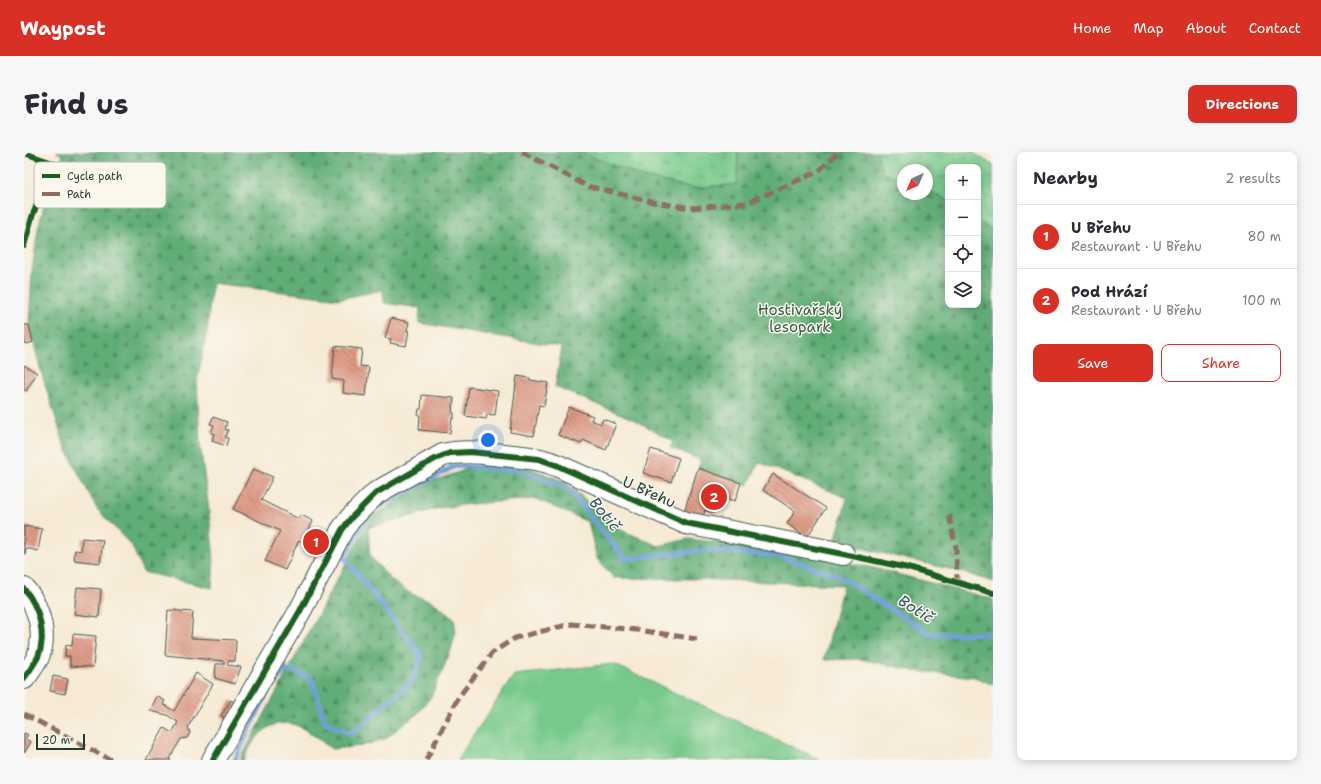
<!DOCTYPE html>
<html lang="en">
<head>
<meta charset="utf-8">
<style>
	:root { --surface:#fff; --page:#f7f7f7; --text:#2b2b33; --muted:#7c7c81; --line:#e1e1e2; --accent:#d93025 }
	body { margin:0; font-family:"Shantell Sans",sans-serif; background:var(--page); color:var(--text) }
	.controls { position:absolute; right:12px; top:12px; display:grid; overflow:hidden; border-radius:8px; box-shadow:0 2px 10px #0003 }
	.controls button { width:36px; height:36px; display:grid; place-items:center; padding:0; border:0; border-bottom:1px solid var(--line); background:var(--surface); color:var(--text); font:20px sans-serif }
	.compass { position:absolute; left:873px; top:12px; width:36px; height:36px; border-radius:50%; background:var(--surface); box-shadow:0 2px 10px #0003; rotate:224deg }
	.scale { position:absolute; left:12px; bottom:10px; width:49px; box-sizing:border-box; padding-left:4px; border:2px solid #1f3d34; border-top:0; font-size:11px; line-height:14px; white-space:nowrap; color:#1f3d34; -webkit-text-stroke:3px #fbf7ec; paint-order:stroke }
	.you { position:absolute; left:464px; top:288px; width:14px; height:14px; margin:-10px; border:3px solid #fff; border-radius:50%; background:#1a73e8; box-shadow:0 0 0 6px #1a73e833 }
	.badge { display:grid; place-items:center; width:26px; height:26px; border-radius:50%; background:var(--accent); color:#fff; font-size:13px; font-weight:700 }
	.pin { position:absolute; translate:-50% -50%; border:2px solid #fff; box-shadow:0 1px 4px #0006 }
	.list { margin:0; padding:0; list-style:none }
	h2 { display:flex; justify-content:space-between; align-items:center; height:52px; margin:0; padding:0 16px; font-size:17px }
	h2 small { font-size:13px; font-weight:400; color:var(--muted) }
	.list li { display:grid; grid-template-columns:26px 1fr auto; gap:12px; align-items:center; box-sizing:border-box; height:64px; padding:0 16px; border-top:1px solid var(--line) }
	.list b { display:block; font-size:15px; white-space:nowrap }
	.list p { margin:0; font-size:13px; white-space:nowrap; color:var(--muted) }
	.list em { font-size:13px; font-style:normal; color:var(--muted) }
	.actions { display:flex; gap:8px; padding:12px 16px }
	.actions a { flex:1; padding:9px 0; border:1px solid var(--accent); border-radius:8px; text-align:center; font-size:14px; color:var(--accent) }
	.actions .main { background:var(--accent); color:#fff }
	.icon { flex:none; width:22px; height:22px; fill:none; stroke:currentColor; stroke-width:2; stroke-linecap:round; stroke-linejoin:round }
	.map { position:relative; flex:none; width:969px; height:608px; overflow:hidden; border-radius:8px }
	header { display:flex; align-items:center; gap:24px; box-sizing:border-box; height:56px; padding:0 20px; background:var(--accent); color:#fff }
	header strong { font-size:19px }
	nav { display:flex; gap:22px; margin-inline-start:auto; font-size:14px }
	.intro { display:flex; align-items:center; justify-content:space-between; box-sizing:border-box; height:96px; padding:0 24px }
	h1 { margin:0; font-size:28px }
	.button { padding:10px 18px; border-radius:8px; background:var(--accent); color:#fff; font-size:14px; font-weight:700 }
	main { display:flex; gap:24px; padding:0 24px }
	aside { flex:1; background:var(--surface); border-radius:8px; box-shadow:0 2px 10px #0003 }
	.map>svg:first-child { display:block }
	.grass { fill:url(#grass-tufts); stroke:#4b8360 }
	.forest { fill:url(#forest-firs); stroke:#407556 }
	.garden { fill:#77c98b; stroke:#4b8360 }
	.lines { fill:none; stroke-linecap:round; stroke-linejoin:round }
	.stream { stroke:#709fd9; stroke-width:5 }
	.building { fill:url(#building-back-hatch) }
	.minor-casing { stroke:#3f574c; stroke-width:24 }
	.path { stroke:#3f574c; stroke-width:2.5; stroke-dasharray:3 3; stroke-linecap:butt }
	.minor { stroke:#fff; stroke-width:22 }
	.quiet { stroke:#8d6e63; stroke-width:5; stroke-dasharray:10 5; stroke-linecap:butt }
	.cycleway-casing { stroke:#fbf7ec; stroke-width:8 }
	.cycleway { stroke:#1b5e20; stroke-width:6 }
	.labels { text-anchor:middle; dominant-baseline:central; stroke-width:3; stroke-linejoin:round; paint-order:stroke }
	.park-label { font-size:15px; fill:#35604a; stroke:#fbf7ec }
	.street-label { font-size:15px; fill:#1f3d34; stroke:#fbf7ec }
	.water-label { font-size:16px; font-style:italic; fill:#375a66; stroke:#fbf7ec }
	.key { fill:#fbf7ec; stroke:#b9bfb5; stroke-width:1 }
	.key-label { font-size:11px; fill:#1f3d34 }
</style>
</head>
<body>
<header>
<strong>Waypost</strong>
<nav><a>Home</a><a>Map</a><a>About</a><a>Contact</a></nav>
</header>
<div class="intro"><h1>Find us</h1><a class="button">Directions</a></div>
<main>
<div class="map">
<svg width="969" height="608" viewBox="0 0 969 608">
	<defs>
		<pattern id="grass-tufts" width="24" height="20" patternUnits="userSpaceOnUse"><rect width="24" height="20" fill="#77c98b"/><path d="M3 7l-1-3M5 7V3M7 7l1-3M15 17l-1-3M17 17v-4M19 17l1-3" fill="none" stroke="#61a472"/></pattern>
		<pattern id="forest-firs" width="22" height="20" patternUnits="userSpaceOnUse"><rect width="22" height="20" fill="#61ad77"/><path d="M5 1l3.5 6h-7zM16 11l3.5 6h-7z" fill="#4f8e62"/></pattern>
		<pattern id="building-back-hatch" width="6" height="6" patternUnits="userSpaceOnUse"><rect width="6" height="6" fill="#dd9883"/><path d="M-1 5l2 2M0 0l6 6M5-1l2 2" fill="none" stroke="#b37d6c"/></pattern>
	</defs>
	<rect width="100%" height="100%" fill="#fbf7ec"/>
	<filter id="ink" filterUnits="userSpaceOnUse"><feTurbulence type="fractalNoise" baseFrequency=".025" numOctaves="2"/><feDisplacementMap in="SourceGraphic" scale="8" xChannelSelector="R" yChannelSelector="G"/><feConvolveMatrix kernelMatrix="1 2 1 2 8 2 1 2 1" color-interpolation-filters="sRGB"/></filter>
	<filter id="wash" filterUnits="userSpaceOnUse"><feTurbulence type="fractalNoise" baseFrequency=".012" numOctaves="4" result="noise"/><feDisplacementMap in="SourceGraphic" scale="16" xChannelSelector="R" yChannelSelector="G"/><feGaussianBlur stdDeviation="0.9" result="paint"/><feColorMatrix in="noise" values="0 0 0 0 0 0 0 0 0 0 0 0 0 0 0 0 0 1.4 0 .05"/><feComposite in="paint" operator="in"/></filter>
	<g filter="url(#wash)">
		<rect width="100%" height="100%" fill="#f6ead5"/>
		<g class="grass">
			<polygon points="556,0 714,0 713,32 670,36 619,25"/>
			<polygon points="853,0 948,0 969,13 969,78 954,69 954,15 924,15 924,50 903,37 903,18 879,18 879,26 858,21"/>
		</g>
		<g class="forest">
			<polygon points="32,0 556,0 619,25 670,36 713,32 714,0 853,0 858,21 879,26 879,42 903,42 903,37 924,50 924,153 954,153 954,69 969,78 969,430 938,420 811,390 823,346 735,310 724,333 674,316 677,308 646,296 649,289 611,268 531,235 538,195 395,171 396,156 360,151 359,138 315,147 188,131 183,181 173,228 176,293 184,350 190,408 188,436 119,420 108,394 73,357 41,295 18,223 5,173 8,119 14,76 21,50 39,3"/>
			<path d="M464 310 501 314 541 330 597 378 635 394 664 387 750 396 850 416 969 447V533L951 525 891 519 836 507 800 508 819 433 671 427 590 426 573 407 564 370 512 347 446 352 416 356 344 376 346 404 367 428 387 442 408 449 430 466 432 480 427 498 407 545 394 561 361 587 338 594 308 597C296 589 283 576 268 572 243 567 228 588 220 608H216L325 405 350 363 403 331Z"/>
		</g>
		<polygon class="garden" points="589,512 797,608 433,608 490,523"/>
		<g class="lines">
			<polyline class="stream" points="211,608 244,539 262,517 287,526 302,571 328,582 389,528 398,504 320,405 349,358 431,314 496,318 544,337 601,407 680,398 756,404 816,425 907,482 969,482"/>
		</g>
		<g id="blocks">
			<g class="building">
				<polygon points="367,166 385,170 383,179 385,179 382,194 366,191 367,187 361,186"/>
				<polygon points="0,173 5,173 9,190 3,192 0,191"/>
				<polygon points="311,194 338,197 336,214 345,215 342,244 319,241 320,229 308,227"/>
				<polygon points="0,213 13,221 2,239 0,238"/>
				<polygon points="493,224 506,226 506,228 524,231 520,254 515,253 510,284 486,280"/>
				<polygon points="445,235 474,239 471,263 463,262 462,267 441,264"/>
				<polygon points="398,243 430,246 428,260 430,261 430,267 428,266 426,281 395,278 396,263 394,263 395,257 397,257"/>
				<polygon points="545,255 569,264 567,268 577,272 579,267 592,272 582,298 559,288 557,292 534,283"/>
				<polygon points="189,265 203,270 201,277 204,278 201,285 204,286 202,294 188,289 190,282 187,281 190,273 186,272"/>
				<polygon points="627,297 655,306 647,330 619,321"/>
				<polygon points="674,316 717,331 711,349 695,344 689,361 681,358 678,369 659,363"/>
				<polygon points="229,317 249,325 237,348 275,367 277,363 289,369 279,390 275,388 261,418 241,409 256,379 209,357"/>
				<polygon points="749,322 802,356 783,385 763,372 771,359 739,338"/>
				<polygon points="0,374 18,377 14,399 2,396 1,402 0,402"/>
				<polygon points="58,386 79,388 76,411 50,408 51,398 57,399"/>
				<polygon points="53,435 77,437 75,465 50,462"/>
				<polygon points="144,458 169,460 167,486 212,488 211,509 204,509 203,513 217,515 211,532 191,526 192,512 200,512 200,509 141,503"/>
				<polygon points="49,482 72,484 69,515 46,514 46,504 41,504 42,493 48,494"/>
				<polygon points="172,521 189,532 164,575 166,581 163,586 157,587 145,607 147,608 122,608 140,576 148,581 154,570 143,563 126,559 133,544 141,549 139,552 150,559"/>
				<polygon points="29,524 44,527 41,542 26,539"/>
				<polygon points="207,548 214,553 205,569 197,564"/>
				<polygon points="0,581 4,583 1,587 7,590 0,601"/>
			</g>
		</g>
	</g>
	<g filter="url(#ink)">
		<use href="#blocks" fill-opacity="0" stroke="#3f574c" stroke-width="1"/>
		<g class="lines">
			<g class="minor-casing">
				<g id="minor">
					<path d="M0 437C15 454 23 483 14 505 10 512 5 520 0 526"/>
					<path d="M189 608 276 459 318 378 327 366 352 341 419 303C439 298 459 301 479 303 497 305 515 306 532 313L662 371 819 402"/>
				</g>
			</g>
			<polyline class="path" points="0,1 2,0"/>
			<use href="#minor" class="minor"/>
			<g class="quiet">
				<polyline points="498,0 563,34 629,50 667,56 723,51 795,19 814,0"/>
				<polyline points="925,363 932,396 933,430"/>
				<polyline points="0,562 87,608"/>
				<polyline points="402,608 434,546 468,501 491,486 547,472 613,478 673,487"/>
			</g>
			<g class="cycleway-casing">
				<g id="cycleway">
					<polyline points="0,94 8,65 29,11 0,1"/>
					<path d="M0 437C15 454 23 483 14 505 10 512 5 520 0 526"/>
					<polyline points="189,608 276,459 318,378 327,366 352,341 411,307 426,301 447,300 515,307 532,313 662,371 819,402 884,416 969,441"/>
				</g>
			</g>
			<use href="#cycleway" class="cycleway"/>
		</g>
	</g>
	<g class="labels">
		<g class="park-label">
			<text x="776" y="158">Hostivařský<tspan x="776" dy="17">lesopark</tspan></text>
		</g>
		<g class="street-label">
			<text transform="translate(625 340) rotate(24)">U Břehu</text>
		</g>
		<g class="water-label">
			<text transform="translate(581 362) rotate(50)">Botič</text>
			<text transform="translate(892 457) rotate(32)">Botič</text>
		</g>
	</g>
	<rect x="10" y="10" width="132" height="46" rx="6" class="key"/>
	<rect x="18" y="22" width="18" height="4" fill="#1b5e20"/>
	<rect x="18" y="40" width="18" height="4" fill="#8d6e63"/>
	<g class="key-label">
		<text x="43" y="28">Cycle path</text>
		<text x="43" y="46">Path</text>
	</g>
</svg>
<div class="controls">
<button>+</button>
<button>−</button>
<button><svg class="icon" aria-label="locate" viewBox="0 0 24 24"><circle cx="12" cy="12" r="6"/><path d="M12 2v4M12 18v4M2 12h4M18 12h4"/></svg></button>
<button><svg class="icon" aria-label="layers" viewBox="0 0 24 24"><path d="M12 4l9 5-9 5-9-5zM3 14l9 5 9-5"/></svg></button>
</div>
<svg class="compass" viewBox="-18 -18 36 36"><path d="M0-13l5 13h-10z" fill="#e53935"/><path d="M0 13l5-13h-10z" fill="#7c7c81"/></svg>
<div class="scale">20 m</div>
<div class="you"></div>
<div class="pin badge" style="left:292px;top:390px">1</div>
<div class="pin badge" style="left:690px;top:345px">2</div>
</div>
<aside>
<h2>Nearby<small>2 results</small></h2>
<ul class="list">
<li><span class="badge">1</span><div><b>U Břehu</b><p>Restaurant · U Břehu</p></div><em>80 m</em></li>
<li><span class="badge">2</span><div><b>Pod Hrází</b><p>Restaurant · U Břehu</p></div><em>100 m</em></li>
</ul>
<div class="actions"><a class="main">Save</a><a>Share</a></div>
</aside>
</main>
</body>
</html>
